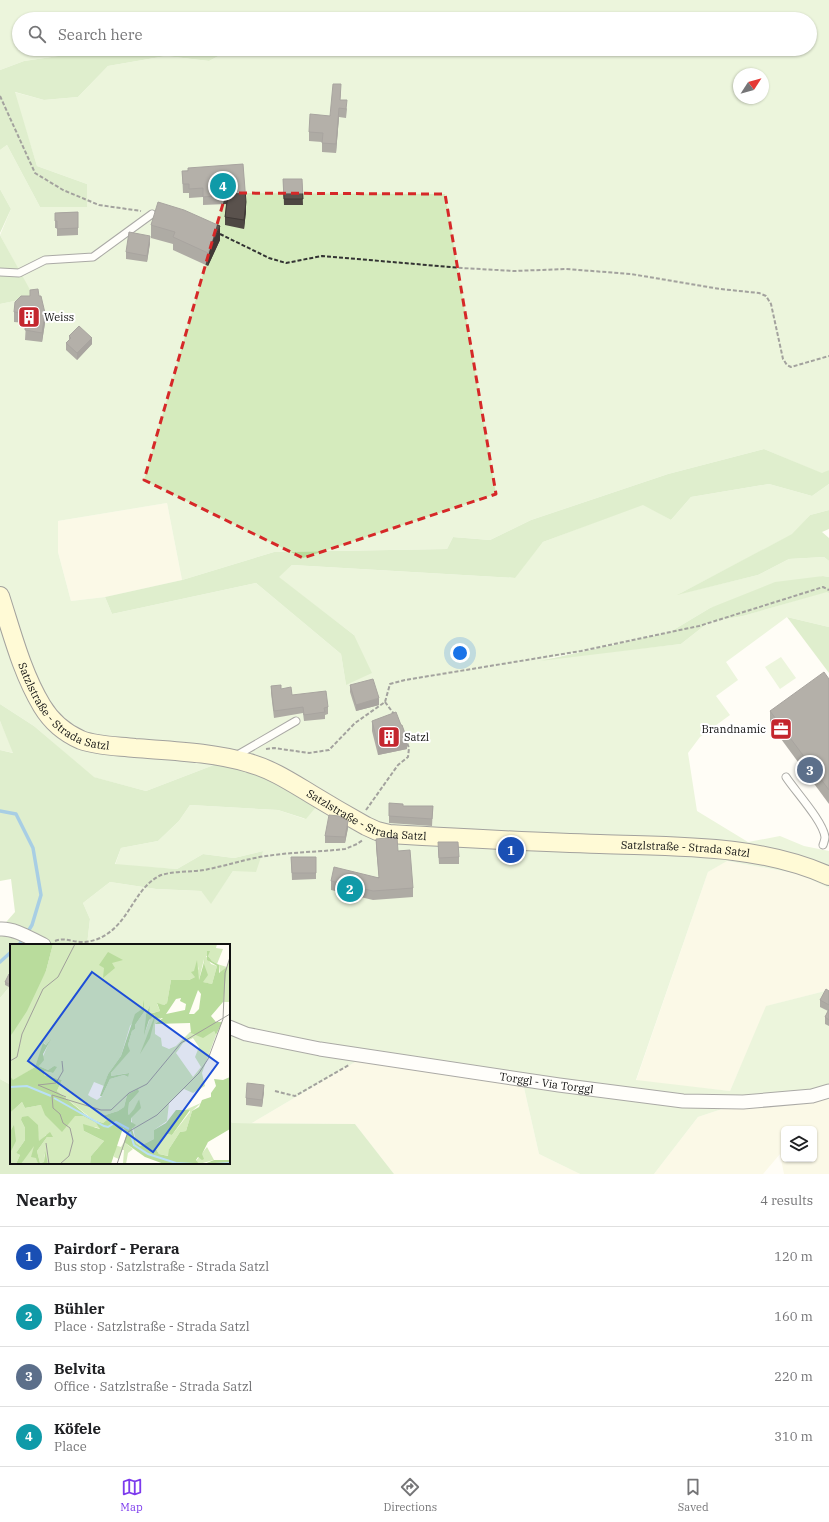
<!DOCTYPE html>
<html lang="en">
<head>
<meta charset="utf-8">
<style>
	:root { --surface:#fff; --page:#f6f6f6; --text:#202124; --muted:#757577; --line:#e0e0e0; --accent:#7c3aed }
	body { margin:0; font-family:"IBM Plex Serif",serif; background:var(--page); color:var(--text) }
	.controls { position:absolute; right:12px; bottom:12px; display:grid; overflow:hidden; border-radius:6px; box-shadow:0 1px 3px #0004 }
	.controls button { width:36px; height:36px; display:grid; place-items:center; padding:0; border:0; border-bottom:1px solid var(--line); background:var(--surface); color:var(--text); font:20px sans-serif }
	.compass { position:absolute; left:733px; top:68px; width:36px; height:36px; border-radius:50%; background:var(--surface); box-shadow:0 1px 3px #0004; rotate:54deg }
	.you { position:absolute; left:460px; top:653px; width:14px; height:14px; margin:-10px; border:3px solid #fff; border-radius:50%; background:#1a73e8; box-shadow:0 0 0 6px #1a73e833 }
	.badge { display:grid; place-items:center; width:26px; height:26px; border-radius:50%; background:var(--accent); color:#fff; font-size:13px; font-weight:700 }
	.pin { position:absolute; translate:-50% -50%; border:2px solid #fff; box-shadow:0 1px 4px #0006 }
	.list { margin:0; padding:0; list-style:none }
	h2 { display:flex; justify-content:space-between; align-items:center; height:52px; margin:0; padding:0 16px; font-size:17px }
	h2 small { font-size:13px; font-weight:400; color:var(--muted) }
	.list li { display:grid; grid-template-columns:26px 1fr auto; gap:12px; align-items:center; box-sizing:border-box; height:60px; padding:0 16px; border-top:1px solid var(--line) }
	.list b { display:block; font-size:15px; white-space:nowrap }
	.list p { margin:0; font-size:13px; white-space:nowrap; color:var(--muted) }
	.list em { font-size:13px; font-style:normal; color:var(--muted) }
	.icon { flex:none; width:22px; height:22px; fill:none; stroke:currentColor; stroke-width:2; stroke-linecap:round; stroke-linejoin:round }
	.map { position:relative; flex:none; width:829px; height:1174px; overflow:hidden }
	.search { position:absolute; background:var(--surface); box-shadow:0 1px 3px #0004; left:12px; right:12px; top:12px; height:44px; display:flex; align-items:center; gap:10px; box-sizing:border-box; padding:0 14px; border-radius:22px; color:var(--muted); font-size:15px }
	.sheet { height:292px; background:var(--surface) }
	nav { display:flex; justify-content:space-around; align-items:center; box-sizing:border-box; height:56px; border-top:1px solid var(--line); background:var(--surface); font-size:11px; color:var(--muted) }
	nav a { display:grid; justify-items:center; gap:2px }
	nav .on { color:var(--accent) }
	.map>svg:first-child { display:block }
	.farmland { fill:#f6f3d4; fill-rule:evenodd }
	.green { fill:#d5ebbd; fill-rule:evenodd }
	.forest { fill:#b9dc9c }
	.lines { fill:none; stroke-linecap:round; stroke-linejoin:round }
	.stream { stroke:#3f96cf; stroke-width:3.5 }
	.lane-casing { stroke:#444; stroke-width:9 }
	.street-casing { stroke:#444; stroke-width:15 }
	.secondary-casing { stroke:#333; stroke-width:20 }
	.path { stroke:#333; stroke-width:2; stroke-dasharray:4 2; stroke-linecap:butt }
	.lane { stroke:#fff; stroke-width:7 }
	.street { stroke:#fff; stroke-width:13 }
	.secondary { stroke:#fff6b0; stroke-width:18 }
	.wall { fill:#4d4742 }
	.shaded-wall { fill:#3f3936 }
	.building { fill:#5a524d; stroke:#3f3936 }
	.marked { fill:none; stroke:#d62828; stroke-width:3; stroke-dasharray:8 5; stroke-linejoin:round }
	.labels { text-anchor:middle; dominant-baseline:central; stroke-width:4; stroke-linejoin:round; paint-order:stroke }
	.poi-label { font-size:11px; fill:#111; stroke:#fff; text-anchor:start }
	.street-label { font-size:11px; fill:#111; stroke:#fff }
	.inset-river { fill:none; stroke:#b9e0f7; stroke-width:2 }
	.inset-road { fill:none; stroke:#a09f9a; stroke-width:1 }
	.view { fill:#1d4ed8; fill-opacity:0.15; stroke:#1d4ed8; stroke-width:2 }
	.inset-edge { fill:none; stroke:#111; stroke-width:2 }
</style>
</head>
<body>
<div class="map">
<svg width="829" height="1174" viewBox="0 0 829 1174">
	<rect width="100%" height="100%" fill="#fffdf5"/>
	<g class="farmland">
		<polygon points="167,503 182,580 105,597 71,601 58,552 58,521"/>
		<polygon points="726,861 799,874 829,888 829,990 767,1006 730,1091 636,1081 708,872"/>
		<polygon points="367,1055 522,1079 539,1154 580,1174 394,1174 355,1124 252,1123"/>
		<path d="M829 1091V1174H784L780 1154 763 1174H654L698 1117 743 1102ZM784 1129H814V1159H784Z"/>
	</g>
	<g class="green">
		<path d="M0 0H829V470L823 474 764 449 668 474 531 520 490 540 453 537 447 549 274 552 182 580 167 503 58 521V552L71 601 105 597 112 614 256 583 341 654 346 685 354 635 278 577 292 565 514 578 543 542 643 504 671 520 691 497 769 484 812 496 829 484V510L810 515 793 534 679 594 758 575 789 559 824 557 829 561V577L823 576 710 608 670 632 545 659 681 644 709 622 743 616 828 591 829 593V627L787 617 726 662 738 680 716 696 730 715 700 737 688 753 697 811 748 842 780 836 804 846 829 851V888L799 874 727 861 708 872 636 1080 730 1091 766 1006 829 990V1091L743 1102 698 1117 654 1174H580L539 1154 522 1079 367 1055 252 1123H233L229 1121V945H87L90 919 83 903 110 882 156 889 201 891 211 903 233 871 263 851 234 858 203 854 177 869 115 865 121 848 158 841 179 821 190 805 278 810 305 819 232 758 146 791 93 777 34 726 0 704V304L33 297 0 235 11 209 0 189V150L7 145 40 207 87 184 37 166 14 92 44 100 78 97 108 66 166 56 209 61 232 49H810V19H179L180 15 163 19H19V49H95L93 51 24 61 0 70ZM739 74H763V98H739Z"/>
		<polygon points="781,657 796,678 780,689 765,667"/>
		<polygon points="0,721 14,753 0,750"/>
		<polygon points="11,985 11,1085 0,1079 0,998"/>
	</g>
	<g class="forest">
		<polygon points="95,49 232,49 209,61 166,56 108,66 78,97 44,100 15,92 37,166 87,184 87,207 40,207 7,145 0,150 0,70 24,61 92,51"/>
		<polygon points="0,189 11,209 0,233"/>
		<polygon points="0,235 34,297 0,304"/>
		<polygon points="764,449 822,473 829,470 829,484 812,496 769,484 691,497 671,520 643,505 543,542 515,578 292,565 279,577 354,635 372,673 346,685 341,654 256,583 112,614 105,597 182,580 274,552 447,549 453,537 490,540 531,520 668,474"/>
		<polygon points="829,510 829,529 822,532 829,538 829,561 824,557 789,559 758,575 677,595 792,534 810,515"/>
		<polygon points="823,576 829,577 829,593 827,592 743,616 709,622 681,644 540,661 670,632 710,608 775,582"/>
		<polygon points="787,617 829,627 829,673"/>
		<polygon points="0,704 34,726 94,777 146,791 232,758 321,801 306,819 278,810 190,805 179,821 158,841 121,848 115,864 177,869 203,854 234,858 263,851 256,872 233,871 211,904 201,891 156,889 110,882 83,903 90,919 87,945 11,945 11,985 0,998 0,929 15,912 11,879 0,881 0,750 13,753 0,721"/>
		<polygon points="0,1079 11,1085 11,1163 229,1163 229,1121 233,1123 355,1124 394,1174 0,1174"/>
	</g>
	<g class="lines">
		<g class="stream">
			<polyline points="0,811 16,814 33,848 41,895 32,925 27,933"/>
			<polyline points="19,945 23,938"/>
			<polyline points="0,962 11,952"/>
		</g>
		<g class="lane-casing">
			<g id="lane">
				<polyline points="0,272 19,273 45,260 93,257 152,214"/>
				<polyline points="234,757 296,721"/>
				<path d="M786 777C795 791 823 821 825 837 825 840 824 842 823 845"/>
			</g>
		</g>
		<g class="street-casing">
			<g id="street">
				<path d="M0 929C15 928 31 939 44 945"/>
				<path id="s1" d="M229 1027 246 1034 320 1049 559 1085 683 1101 743 1102 812 1096 829 1091"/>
			</g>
		</g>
		<g class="secondary-casing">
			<g id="secondary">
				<path id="s2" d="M0 596C12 633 22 673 42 706 51 721 65 733 81 740 97 746 117 746 135 748 173 751 212 752 249 763 271 769 291 782 311 794 329 805 348 816 366 826L377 831 389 834C459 838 529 842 600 844 677 847 758 844 829 876"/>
			</g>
		</g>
		<g class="path">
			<polyline points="0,96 35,173 63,190 99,205 141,211"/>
			<polyline points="220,234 269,258 286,263 322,256 462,268 514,271 566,269 631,274 720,289 759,293 766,296 771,304 783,359 787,365 791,367 829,356"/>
			<polyline points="385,702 394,714"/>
			<polyline points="266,749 274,748 309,753 329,750 355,723 385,702 390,684 405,680 581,651 699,626 823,587 829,590"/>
			<polyline points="366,810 398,765 408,757 409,748 406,740"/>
			<path d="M55 941C64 937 72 942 82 942 91 942 100 939 107 934 130 919 135 889 159 876 169 871 193 872 204 870 225 866 246 859 266 856 292 852 319 852 345 849L357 844 363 840"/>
			<polyline points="275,1091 295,1096 349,1065"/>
		</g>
		<use href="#lane" class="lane"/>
		<use href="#street" class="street"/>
		<use href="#secondary" class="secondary"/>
	</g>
	<g class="wall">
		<polygon points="341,93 340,100 347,109 346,118 339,117 336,153 322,152 322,142 309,141 309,132 330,116"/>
		<polygon points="243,164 246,211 244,229 225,225 225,217 226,204 203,205 203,197 189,198 189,193 183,193 182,171"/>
		<polygon points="283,179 302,179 303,205 284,205"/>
		<polygon points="78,212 78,235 57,236 57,228 55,228 55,213"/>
		<polygon points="151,225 220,240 208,266 173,250 173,244 151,238"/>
		<polygon points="150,243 147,262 126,259 126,252"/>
		<polygon points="30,290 39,296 45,323 42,342 25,340 26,323 14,322 14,312 30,296"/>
		<polygon points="69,336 92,344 77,360 66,350 66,343 69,340"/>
		<polygon points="829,679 829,804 770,724 770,711"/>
		<polygon points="350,685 379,705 356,711 350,692"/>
		<polygon points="271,686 281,689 292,695 328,707 328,714 325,715 325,719 304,721 303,713 274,718 271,693"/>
		<polygon points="372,721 407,749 378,755 372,731"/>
		<polygon points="389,803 403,806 433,806 432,826 389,823"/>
		<polygon points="348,828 345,843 325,843 325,836"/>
		<polygon points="376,839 398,851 413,888 413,897 373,900 331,890 331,881 379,877 376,848"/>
		<polygon points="438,849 459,857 459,864 439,864"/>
		<polygon points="291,857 316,857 316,879 292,880"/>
		<polygon points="11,975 11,988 5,985 5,982"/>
		<polygon points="829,991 829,1026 825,1024 825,1017 828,1011 820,1007 820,1000"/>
		<polygon points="264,1092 262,1107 246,1105 246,1098"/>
	</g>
	<g class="shaded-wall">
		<polygon points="339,108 339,117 336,153 336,144"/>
		<polygon points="246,202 246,211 244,229 244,220"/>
		<polygon points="220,226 220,240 208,266 208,253"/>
		<polygon points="150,236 150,243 147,262 147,256"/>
		<polygon points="45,313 45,323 42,342 42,333"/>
		<polygon points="92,338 92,344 77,360 77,353"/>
		<polygon points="379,698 379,705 356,711 356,705"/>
		<polygon points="407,739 407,749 378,755 378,745"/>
		<polygon points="348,821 348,828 345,843 345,837"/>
		<polygon points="264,1085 264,1092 262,1107 262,1100"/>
	</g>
	<g class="building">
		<polygon points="333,84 341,84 340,100 347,100 346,109 339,108 336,144 322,143 323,133 309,132 310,114 330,116"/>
		<polygon points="243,164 246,202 244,220 225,217 228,195 203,197 203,188 189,189 189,184 183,184 182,171 188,171 188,168"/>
		<polygon points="283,179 302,179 303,199 284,199"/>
		<polygon points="158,202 184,210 220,226 208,253 173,237 175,232 151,225"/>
		<polygon points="78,212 78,228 57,229 57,221 55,221 55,213"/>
		<polygon points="129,232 150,236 147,256 126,252"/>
		<polygon points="38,289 39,296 41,296 45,313 42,333 25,330 26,313 14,312 15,302 21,296 30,296 30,290"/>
		<polygon points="79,326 92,338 77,353 66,343 71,338 69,336"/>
		<polygon points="824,672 829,679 829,790 770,711"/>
		<polygon points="373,679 379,698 356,705 350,685"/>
		<polygon points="281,685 281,689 291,687 292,695 326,691 328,707 324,708 325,712 304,715 303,707 274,711 271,686"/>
		<polygon points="396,712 401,725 402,725 407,739 378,745 372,721"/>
		<polygon points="389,803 403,804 403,806 433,806 432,819 389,816"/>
		<polygon points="329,815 339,816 348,821 345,837 325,836"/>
		<polygon points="397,837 398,851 410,850 413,888 373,891 331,881 334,867 379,878 376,839"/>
		<polygon points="438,842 458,842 459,857 439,858"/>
		<polygon points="291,857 316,857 316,873 292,873"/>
		<polygon points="9,974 11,975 11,985 5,982"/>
		<polygon points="826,989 829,991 829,1005 820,1000"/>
		<polygon points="829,1009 829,1020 825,1017"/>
		<polygon points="247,1083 264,1085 262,1100 246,1098"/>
	</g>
	<path d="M0 0H829V1174H0ZM226 193 445 194 496 494 303 558 144 480Z" fill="#fffdf5" fill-opacity=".55" fill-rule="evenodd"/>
	<path class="marked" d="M226 193 445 194 496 494 303 558 144 480Z"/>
	<defs>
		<g id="building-square" transform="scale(1.15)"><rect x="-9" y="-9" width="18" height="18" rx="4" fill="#c4262e" stroke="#fff"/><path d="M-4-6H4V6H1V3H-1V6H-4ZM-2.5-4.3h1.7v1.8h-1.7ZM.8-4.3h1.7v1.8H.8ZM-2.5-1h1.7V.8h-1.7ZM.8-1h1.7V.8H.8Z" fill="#fff"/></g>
		<g id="office-square" transform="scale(1.15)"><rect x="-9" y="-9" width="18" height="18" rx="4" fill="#c4262e" stroke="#fff"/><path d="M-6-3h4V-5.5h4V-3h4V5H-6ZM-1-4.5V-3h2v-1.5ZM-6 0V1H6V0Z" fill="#fff"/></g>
	</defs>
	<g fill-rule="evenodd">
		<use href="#building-square" x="29" y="317"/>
		<use href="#office-square" x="781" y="729"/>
		<use href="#building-square" x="389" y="737"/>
	</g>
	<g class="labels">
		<g class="poi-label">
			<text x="44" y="317">Weiss</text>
			<text x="766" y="729" text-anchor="end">Brandnamic</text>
			<text x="404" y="737">Satzl</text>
		</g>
		<g class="street-label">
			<text stroke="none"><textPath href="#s2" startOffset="135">Satzlstraße - Strada Satzl</textPath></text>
			<text stroke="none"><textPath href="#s2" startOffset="471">Satzlstraße - Strada Satzl</textPath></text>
			<text stroke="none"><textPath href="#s2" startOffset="795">Satzlstraße - Strada Satzl</textPath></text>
			<text stroke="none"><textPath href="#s1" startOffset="323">Torggl - Via Torggl</textPath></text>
		</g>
	</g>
	<g transform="translate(10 944)">
		<rect width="220" height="220" fill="#fffdf5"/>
		<path d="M43 0H207L206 4 213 5 207 20 217 23 220 13V58H213L209 21 202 17 198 12H196L201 20 207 22 202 40 192 38 194 15 189 36 186 35 189 22 185 33 179 36H161L157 59 154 61 147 60 150 67 138 70 140 61 136 70 135 88 141 72 146 71 133 105 145 74 153 73 145 80V90L151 94 152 102 159 105 166 102 180 88 204 87 206 91 192 129 195 142 183 149 174 145 159 159 157 177 144 186V195L130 202 126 199 121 173 129 164V155L125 165 119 172 118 170 119 159 129 148 117 151 114 163 108 167 92 172 99 174 93 179 82 175 47 147 52 136 34 131V127L43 129 44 122 38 126 29 122 40 96 36 101 34 99 25 123 3 137 0 132V93L36 27ZM133 60 134 68 125 81V85L122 87 118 101 119 107 101 129V132L118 129V133L114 131 100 135 92 152 87 156 81 153 78 151 84 138 94 142 98 130 111 112 120 82 132 66ZM183 94 189 103 185 113 191 123 183 133 166 109 173 99ZM12 158 15 164 31 161 64 172H73L86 179 91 185 85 183 74 187 94 197 81 212 80 220H38L34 209V218L30 219 27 207 37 193H42L36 191 29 198 27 181 23 178 11 176 15 184V196L6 209 10 211 6 220H0V169ZM191 159 182 167 176 187 170 188 159 205V212L149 210 146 205 157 190 162 191 180 168V166H175ZM114 198 123 205 118 209 116 220H113L114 206H112L109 215 104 213 105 201 111 203ZM24 201 28 220H11L19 206ZM197 203 204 216 189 220 186 217Z" fill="#d5ebbd" fill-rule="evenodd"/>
		<path d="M0 0H43L36 27 17 67 0 93ZM197 7H200L198 12 202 17 209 21V29L217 23 213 58 201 72 206 78H212L206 91 204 87 193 94 181 89 180 79 145 80 153 74H145L140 94 130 110 145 71 139 76 134 91 136 70 140 61 139 70 150 67 147 59 154 61 157 59 161 36H179L185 33 181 28 184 27 187 16 189 36 195 15 194 20 198 31 193 38 202 40 207 22 197 16ZM188 46 191 50 189 65 184 70H179ZM171 54 170 57 176 60 175 66 156 70 166 55ZM98 8 113 16 102 19 105 24 93 34 94 24 89 21ZM134 56V68L125 81V85L122 87 118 101 120 107 101 129V132L119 129 118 133 114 131 100 135 92 152H90L98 130 111 112 125 70 132 65ZM41 95 33 110 34 116 29 122 38 126 44 122 47 123 43 129 34 127V131L52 136 47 147 81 175 93 179 99 174 92 172 108 167 114 163 117 151 128 145 129 148 119 159 118 170 119 171 124 165 129 155 131 164 121 174V178L126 181 122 185 126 199 130 202 144 195V186L156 179 166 166H180L162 191 157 190 146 205 149 210 158 212 159 205 170 188 176 187 182 167 189 163 192 156 201 153V149L206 142 204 135 213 136 220 133V185L198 198 192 210 194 215 192 216 188 213 186 216 189 220H154L135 213 114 198 117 189 113 184 101 220H80L81 212 94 197 74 187 73 180 90 185 86 179 73 172H65L52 188 35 171 31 161 15 164 12 158 0 169V132L3 136 25 123 33 99 36 101ZM18 172 28 181 29 197 40 188 43 193H37L27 207 30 219 34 218 35 207 38 220H28L26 214 21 213 24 202 11 220H6L10 211 6 209 15 196V184L11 176 12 173ZM4 181 6 197 0 209V188ZM204 216H220V220H194Z" fill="#b9dc9c" fill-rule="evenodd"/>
		<path class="inset-river" d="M0 143 17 142 41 152M44 154 94 182 98 183 106 178 119 185M120 188 124 201 138 210 166 219 184 220M205 220 220 219"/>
		<path class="inset-road" d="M0 117 7 113 12 90 33 45 48 33 65 0M52 117 53 127 46 139 28 141 56 153M36 199 39 220M50 220 59 212 63 197 60 184 53 179 50 170 43 164 42 151 91 166H101L119 149 137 140 171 99 220 70M107 220 118 188 147 171 189 129 198 115 213 75 215 29 220 13"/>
		<path class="view" d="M82 28 208 119 143 208 18 117Z"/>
		<rect width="220" height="220" class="inset-edge"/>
	</g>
</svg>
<div class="controls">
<button><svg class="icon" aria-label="layers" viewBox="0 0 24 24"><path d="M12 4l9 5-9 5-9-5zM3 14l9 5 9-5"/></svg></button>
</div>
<svg class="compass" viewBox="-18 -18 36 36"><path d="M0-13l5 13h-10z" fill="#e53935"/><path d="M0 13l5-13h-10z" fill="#757577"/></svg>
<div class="you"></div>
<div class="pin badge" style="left:511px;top:850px;background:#1a4fb4">1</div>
<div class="pin badge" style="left:350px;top:889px;background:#0f9aa8">2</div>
<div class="pin badge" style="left:810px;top:770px;background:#5c6f8a">3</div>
<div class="pin badge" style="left:223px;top:186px;background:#0f9aa8">4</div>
<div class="search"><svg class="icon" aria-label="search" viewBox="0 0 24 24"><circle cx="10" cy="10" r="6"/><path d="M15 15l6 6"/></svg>Search here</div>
</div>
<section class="sheet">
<h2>Nearby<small>4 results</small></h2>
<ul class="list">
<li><span class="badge" style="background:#1a4fb4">1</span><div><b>Pairdorf - Perara</b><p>Bus stop · Satzlstraße - Strada Satzl</p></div><em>120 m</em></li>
<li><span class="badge" style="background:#0f9aa8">2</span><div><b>Bühler</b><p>Place · Satzlstraße - Strada Satzl</p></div><em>160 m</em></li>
<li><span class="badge" style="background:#5c6f8a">3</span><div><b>Belvita</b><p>Office · Satzlstraße - Strada Satzl</p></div><em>220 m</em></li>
<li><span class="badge" style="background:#0f9aa8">4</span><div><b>Köfele</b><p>Place</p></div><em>310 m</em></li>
</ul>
</section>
<nav>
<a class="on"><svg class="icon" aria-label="map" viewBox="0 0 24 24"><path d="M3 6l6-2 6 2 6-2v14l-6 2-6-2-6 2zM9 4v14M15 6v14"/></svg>Map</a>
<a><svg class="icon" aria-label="directions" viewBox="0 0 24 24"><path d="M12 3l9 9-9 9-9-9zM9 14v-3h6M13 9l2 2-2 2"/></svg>Directions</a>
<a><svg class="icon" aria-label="saved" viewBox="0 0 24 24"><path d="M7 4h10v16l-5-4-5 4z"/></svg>Saved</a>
</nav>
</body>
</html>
